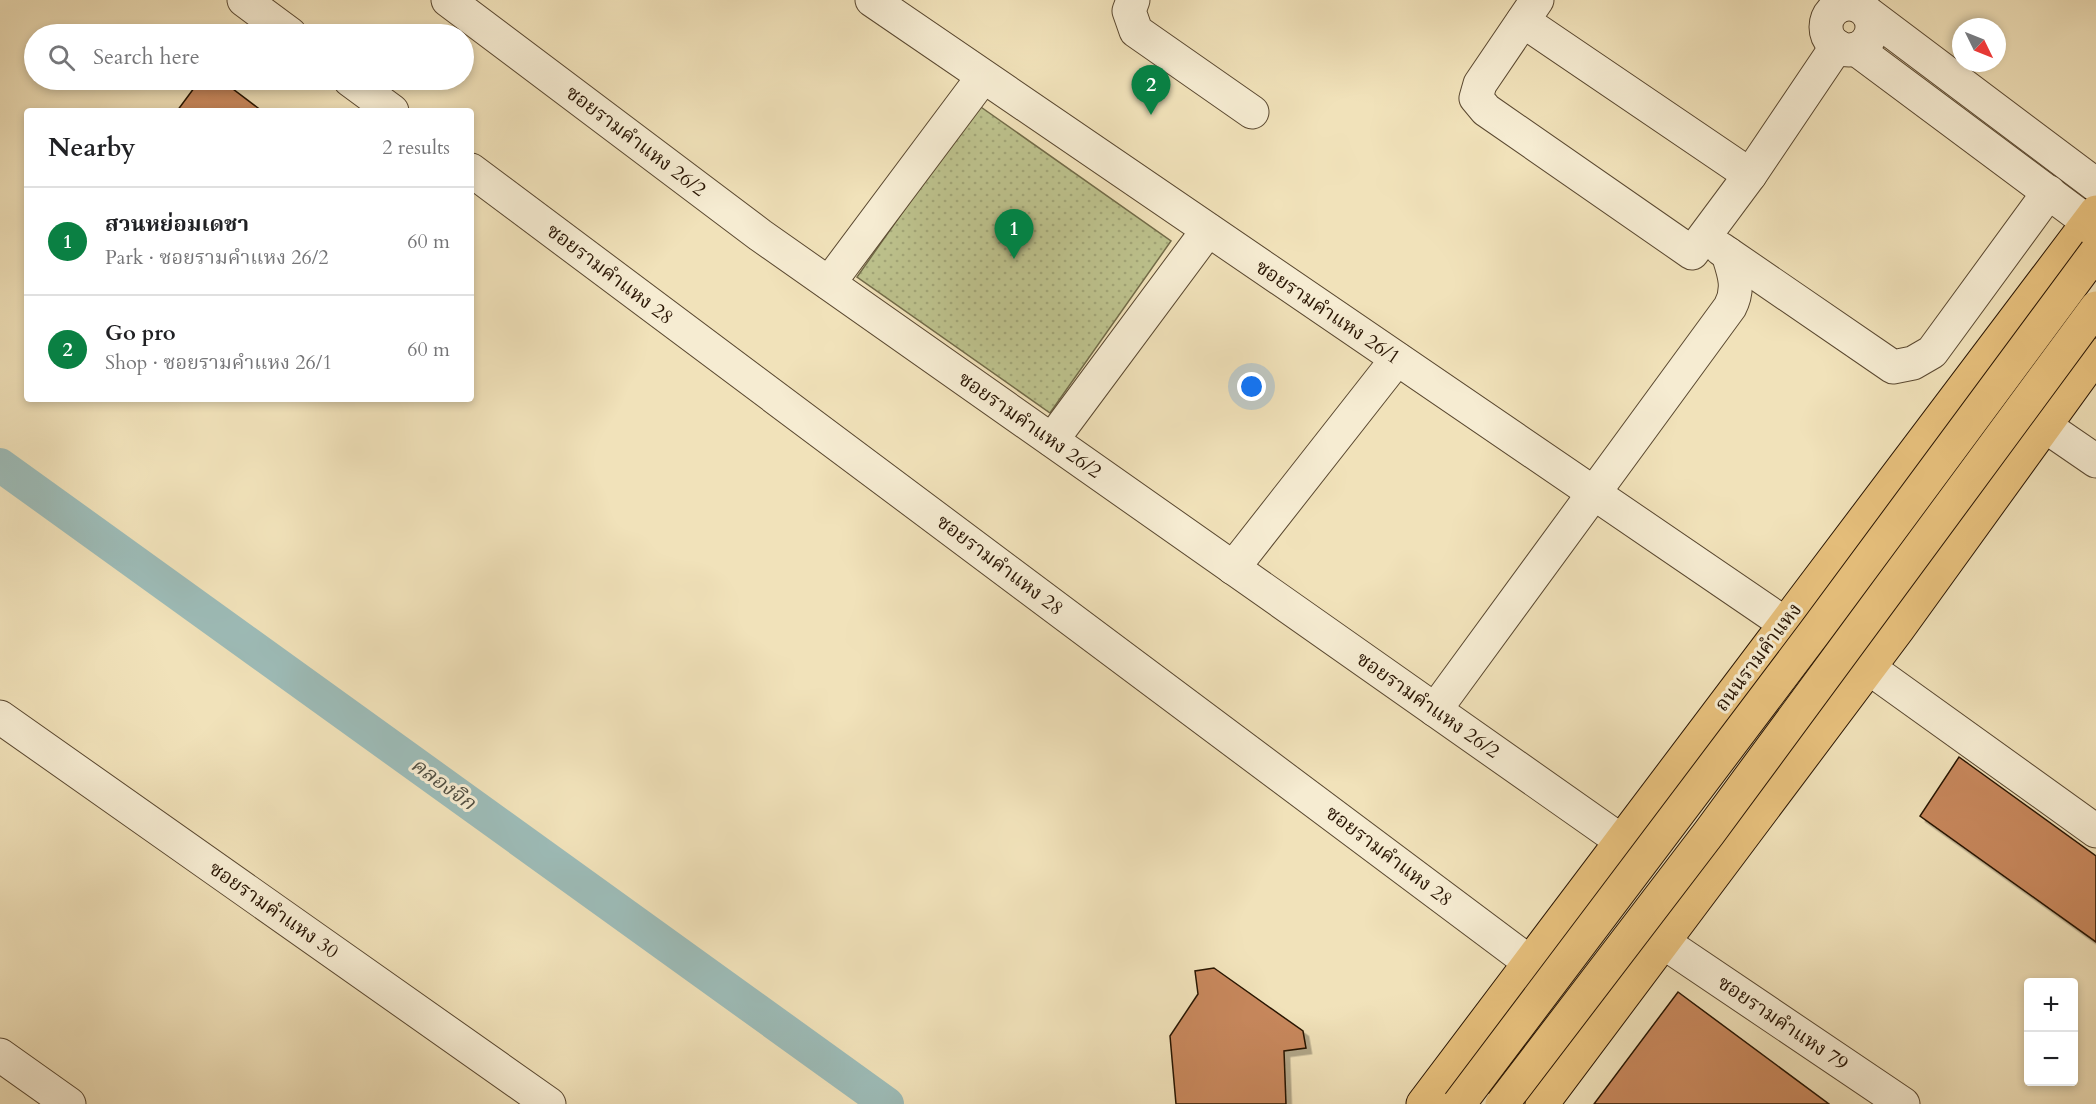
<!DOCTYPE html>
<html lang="en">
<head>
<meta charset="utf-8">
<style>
	:root { --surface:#fff; --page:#f2f2f2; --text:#202124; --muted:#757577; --line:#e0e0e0; --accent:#0b8043 }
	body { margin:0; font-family:Cardo,"Noto Serif Thai",serif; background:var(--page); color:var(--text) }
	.controls { position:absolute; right:18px; bottom:18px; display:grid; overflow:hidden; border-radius:6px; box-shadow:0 3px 9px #0003 }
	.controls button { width:54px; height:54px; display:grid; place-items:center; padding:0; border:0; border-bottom:2px solid var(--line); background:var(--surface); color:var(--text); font:30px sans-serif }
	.compass { position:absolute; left:1952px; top:18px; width:54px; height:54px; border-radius:50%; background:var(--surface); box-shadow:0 3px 9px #0003; rotate:133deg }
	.you { position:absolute; left:1252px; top:387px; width:21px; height:21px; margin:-15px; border:4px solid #fff; border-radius:50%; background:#1a73e8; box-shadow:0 0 0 9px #1a73e833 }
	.badge { display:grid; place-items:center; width:39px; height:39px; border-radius:50%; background:var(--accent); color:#fff; font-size:20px; font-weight:700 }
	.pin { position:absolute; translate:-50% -50px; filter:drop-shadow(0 2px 3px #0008) }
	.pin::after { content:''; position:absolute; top:32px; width:21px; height:18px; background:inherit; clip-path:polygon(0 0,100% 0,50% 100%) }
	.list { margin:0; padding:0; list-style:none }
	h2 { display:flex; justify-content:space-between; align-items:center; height:78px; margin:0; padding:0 24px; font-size:26px }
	h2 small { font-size:20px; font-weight:400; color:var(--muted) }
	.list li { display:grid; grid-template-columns:39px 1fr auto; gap:18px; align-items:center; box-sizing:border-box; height:108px; padding:0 24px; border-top:2px solid var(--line) }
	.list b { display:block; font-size:22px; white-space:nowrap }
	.list p { margin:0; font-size:20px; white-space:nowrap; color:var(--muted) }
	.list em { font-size:20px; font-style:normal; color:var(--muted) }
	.icon { flex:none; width:33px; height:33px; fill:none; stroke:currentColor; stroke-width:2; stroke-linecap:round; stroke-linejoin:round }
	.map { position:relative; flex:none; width:2096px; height:1104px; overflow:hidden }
	.search { position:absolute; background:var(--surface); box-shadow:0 3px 9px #0003; left:24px; top:24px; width:450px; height:66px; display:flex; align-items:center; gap:15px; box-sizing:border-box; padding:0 21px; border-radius:33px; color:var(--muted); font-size:22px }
	.panel { position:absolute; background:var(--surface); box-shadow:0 3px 9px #0003; left:24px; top:108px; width:450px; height:294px; border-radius:6px }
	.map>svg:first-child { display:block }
	.park { fill:url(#park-dots); stroke:#726b48; stroke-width:1.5 }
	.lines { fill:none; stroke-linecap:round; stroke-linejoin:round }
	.canal { stroke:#9dbcb8; stroke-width:34 }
	.building { fill:#c8885d; stroke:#281402; stroke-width:1.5; filter:url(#shadow) }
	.minor-casing { stroke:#5a4830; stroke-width:35 }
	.major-casing { stroke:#281402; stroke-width:35 }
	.minor { stroke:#f6ecd2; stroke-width:33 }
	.major { stroke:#e8c17d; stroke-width:33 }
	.major-bridge-casing { stroke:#281402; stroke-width:35; stroke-linecap:butt }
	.major-bridge { stroke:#e8c17d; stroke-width:33 }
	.labels { text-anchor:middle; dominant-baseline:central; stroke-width:6; stroke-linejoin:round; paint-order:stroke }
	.street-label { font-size:20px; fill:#281402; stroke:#f6ecd2 }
	.water-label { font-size:21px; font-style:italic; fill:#514f42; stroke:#f6ecd2 }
</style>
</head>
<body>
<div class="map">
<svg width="2096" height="1104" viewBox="0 0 2096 1104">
	<defs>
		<pattern id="park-dots" width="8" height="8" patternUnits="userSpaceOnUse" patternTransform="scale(1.5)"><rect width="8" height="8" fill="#bdc28d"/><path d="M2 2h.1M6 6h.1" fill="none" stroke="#a2a678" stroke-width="1.8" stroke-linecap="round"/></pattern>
		<filter id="shadow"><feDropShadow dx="5.5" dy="5.5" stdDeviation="0" flood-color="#0004"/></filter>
	</defs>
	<rect width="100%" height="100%" fill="#f1e2ba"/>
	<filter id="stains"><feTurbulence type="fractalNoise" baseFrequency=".00333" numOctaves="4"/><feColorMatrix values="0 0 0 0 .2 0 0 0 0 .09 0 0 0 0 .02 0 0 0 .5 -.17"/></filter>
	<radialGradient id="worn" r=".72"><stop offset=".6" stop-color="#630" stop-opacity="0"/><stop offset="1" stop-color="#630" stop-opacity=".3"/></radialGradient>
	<polygon class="park" points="978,105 1171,241 1050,413 857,277"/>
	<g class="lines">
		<polyline class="canal" points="0,465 887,1104"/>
	</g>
	<g class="building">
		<polygon points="200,80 221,80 262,111 177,111"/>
		<polygon points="1959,757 2096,856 2096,942 1920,816"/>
		<polygon points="1214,968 1303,1031 1306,1048 1284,1051 1286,1104 1176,1104 1170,1036 1198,994 1195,971"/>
		<polygon points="1678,992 1829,1104 1594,1104"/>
	</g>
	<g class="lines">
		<g class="minor-casing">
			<g id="minor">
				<polyline points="244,0 290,34"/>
				<polyline points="448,0 760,235 1620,840"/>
				<polyline points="872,0 1784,623"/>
				<polyline points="1133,0 1129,11 1136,31 1252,112"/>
				<polyline points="1537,0 1480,84 1476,98 1486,110 1692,253 1750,175 1837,46"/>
				<circle cx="1849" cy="27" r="23"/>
				<polyline points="1870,15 2096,185"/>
				<polyline points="1523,21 1750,175"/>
				<polyline points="1856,49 2088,222"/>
				<polyline points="350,80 392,111"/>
				<polyline points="471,170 1528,961"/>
				<polyline points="1721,249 1893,367 1913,363 1932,352 2049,192"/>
				<polyline points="829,283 983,77"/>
				<polyline points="2045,426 2096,461"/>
				<polyline points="1052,440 1208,230"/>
				<polyline points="1233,568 1397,359"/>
				<polyline points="1869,668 2096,831"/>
				<path d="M1435 710 1730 307C1740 288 1734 273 1728 254"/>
				<polyline points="0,717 549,1104"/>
				<polyline points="1663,942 1903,1104"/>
				<polyline points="0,1055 69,1104"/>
			</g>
		</g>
		<g class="major-casing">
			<g id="major">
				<polyline points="1423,1104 2096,212"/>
				<polyline points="1542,1104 1898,629 2096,355"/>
			</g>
		</g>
		<use href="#minor" class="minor"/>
		<use href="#major" class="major"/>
		<g class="major-bridge-casing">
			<g id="major-bridge">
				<polyline points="1459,1104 1814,633 2096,252"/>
				<polyline points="1502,1104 1709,833 2096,308"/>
			</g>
		</g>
		<use href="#major-bridge" class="major-bridge"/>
	</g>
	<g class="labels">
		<g class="street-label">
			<text transform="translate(636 141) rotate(37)">ซอยรามคำแหง 26/2</text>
			<text transform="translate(610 274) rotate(37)">ซอยรามคำแหง 28</text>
			<text transform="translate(1328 312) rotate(34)">ซอยรามคำแหง 26/1</text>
			<text transform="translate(1030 425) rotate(35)">ซอยรามคำแหง 26/2</text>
			<text transform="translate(1000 565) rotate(37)">ซอยรามคำแหง 28</text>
			<text transform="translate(1758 657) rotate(-53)">ถนนรามคำแหง</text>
			<text transform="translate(1428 705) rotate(35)">ซอยรามคำแหง 26/2</text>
			<text transform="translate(1389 856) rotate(37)">ซอยรามคำแหง 28</text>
			<text transform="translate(274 910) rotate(35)">ซอยรามคำแหง 30</text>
			<text transform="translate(1783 1023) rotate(34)">ซอยรามคำแหง 79</text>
		</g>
		<g class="water-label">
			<text transform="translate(443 784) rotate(36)">คลองจิก</text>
		</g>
	</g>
	<rect width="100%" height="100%" filter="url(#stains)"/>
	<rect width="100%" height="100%" fill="url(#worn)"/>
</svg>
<div class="controls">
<button>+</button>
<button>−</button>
</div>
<svg class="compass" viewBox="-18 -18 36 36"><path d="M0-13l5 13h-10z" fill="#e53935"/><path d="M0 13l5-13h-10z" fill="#757577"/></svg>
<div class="you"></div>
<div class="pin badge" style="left:1014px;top:259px">1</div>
<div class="pin badge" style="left:1151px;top:115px">2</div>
<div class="search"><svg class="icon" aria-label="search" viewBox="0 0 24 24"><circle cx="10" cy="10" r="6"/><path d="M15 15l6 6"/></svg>Search here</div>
<section class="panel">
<h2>Nearby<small>2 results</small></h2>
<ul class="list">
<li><span class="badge">1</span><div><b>สวนหย่อมเดชา</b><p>Park · ซอยรามคำแหง 26/2</p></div><em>60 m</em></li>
<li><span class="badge">2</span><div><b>Go pro</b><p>Shop · ซอยรามคำแหง 26/1</p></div><em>60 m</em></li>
</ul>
</section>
</div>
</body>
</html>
